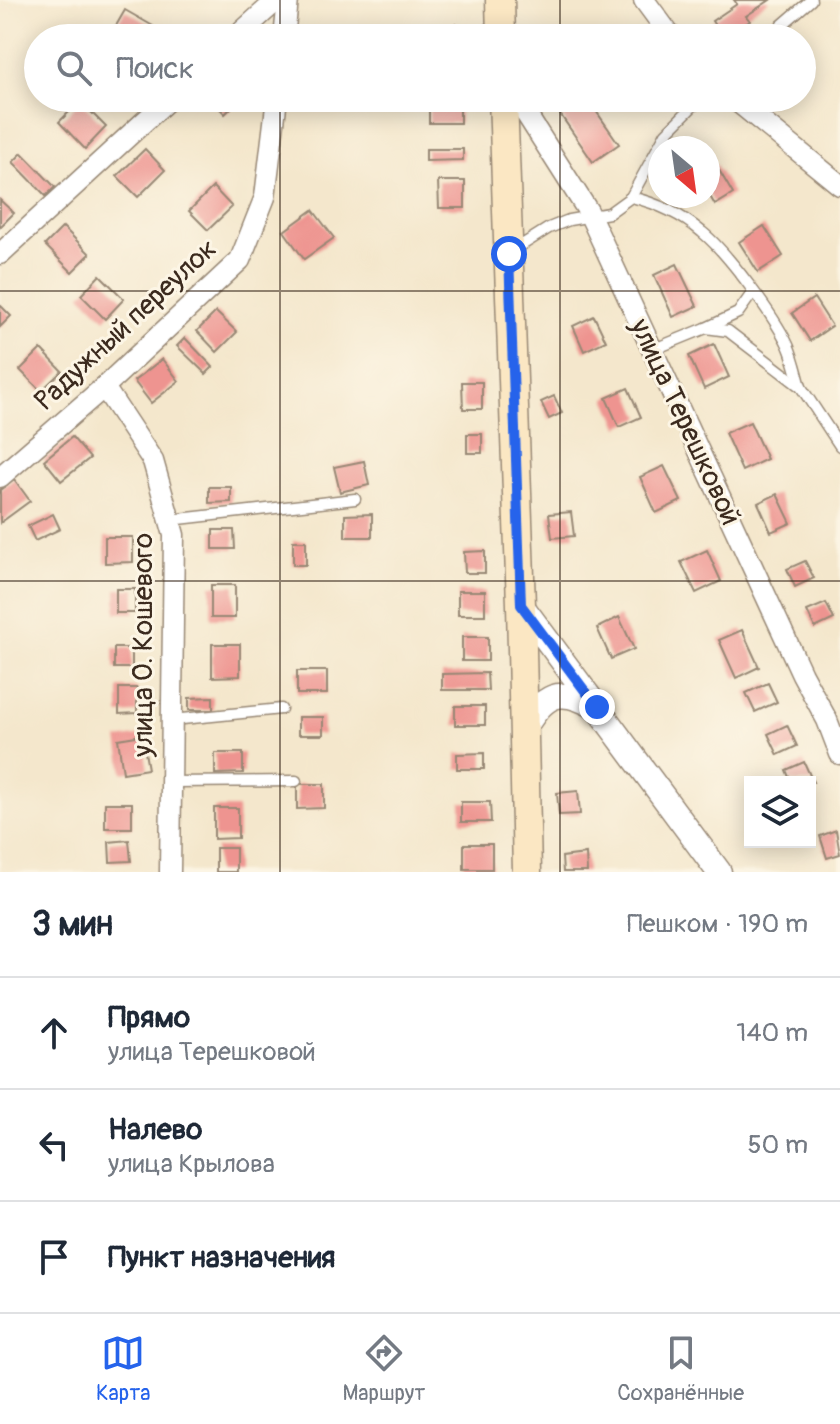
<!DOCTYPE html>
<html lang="ru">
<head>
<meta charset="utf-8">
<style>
	:root { --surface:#fff; --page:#f6f6f7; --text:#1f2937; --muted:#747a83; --line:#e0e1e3; --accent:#2563eb }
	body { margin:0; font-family:Pangolin,sans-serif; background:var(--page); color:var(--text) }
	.controls { position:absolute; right:24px; bottom:24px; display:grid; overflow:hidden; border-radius:0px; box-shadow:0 4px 20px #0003 }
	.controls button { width:72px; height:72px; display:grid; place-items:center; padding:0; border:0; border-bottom:2px solid var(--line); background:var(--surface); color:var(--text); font:40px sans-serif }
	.compass { position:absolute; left:648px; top:136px; width:72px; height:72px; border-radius:50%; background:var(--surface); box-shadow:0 4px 20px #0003; rotate:151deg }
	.stop { position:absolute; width:24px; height:24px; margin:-18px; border:6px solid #2563eb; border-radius:50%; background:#fff }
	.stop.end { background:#2563eb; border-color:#fff; box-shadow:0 2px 8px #0008 }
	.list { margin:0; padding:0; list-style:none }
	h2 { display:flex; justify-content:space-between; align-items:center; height:104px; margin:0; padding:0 32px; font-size:34px }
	h2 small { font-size:26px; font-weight:400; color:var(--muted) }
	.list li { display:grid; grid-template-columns:52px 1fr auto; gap:24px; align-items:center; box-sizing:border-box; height:112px; padding:0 32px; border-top:2px solid var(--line) }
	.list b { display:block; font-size:30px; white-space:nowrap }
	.list p { margin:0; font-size:26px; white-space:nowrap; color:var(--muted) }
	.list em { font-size:26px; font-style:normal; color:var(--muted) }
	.icon { flex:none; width:44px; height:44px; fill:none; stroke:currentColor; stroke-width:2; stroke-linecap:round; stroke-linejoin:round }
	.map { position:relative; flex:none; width:840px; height:872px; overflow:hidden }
	.search { position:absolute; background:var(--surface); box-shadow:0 4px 20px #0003; left:24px; right:24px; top:24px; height:88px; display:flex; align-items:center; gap:20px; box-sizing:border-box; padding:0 28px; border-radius:44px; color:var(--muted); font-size:30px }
	.sheet { height:440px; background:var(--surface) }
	nav { display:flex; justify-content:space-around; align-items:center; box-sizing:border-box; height:112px; border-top:2px solid var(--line); background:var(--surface); font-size:22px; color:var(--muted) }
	nav a { display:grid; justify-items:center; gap:4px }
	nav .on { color:var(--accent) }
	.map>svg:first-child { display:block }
	.building { fill:#ee9490 }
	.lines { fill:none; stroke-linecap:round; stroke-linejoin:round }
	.service-casing { stroke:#988875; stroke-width:13 }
	.minor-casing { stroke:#988875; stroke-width:23 }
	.tertiary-casing { stroke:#988875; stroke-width:27 }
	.secondary-casing { stroke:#988875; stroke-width:31 }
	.service { stroke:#fff; stroke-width:10 }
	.minor { stroke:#fff; stroke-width:20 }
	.tertiary { stroke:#fff; stroke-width:24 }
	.secondary { stroke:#fbe7c3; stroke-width:28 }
	.route { stroke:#2563eb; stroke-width:10 }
	.grid { fill:none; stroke:#3b2a1e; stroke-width:2; stroke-opacity:0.55 }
	.labels { text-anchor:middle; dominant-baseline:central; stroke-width:6; stroke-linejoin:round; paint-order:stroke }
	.street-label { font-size:28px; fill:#3b2a1e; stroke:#fcf5e5 }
</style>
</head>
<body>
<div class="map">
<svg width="840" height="872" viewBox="0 0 840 872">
	<rect width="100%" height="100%" fill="#fcf5e5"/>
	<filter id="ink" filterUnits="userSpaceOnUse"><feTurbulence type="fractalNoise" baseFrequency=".0125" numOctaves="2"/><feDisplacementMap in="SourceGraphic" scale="16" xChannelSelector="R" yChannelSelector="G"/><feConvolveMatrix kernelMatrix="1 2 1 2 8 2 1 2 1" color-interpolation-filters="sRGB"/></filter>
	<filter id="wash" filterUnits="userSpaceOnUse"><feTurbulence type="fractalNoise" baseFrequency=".006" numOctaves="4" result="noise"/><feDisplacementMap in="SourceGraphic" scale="32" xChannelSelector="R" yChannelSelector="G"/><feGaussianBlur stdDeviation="1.8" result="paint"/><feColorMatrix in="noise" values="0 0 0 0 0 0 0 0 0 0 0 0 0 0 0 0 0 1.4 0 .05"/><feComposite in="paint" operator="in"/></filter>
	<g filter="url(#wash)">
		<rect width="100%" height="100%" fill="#f4e7cc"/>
		<g id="blocks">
			<g class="building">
				<polygon points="734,0 770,0 746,16 750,21 723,38 712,21 737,4"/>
				<polygon points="125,10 153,26 146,38 109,38"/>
				<rect x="427" y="24" width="29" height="14"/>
				<polygon points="210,98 241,98 225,114"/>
				<rect x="429" y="98" width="31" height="25"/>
				<polygon points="549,98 587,98 619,144 593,162"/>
				<polygon points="80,101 106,127 85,149 59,122"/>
				<polygon points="145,149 165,170 138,197 117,176"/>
				<polygon points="426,149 463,149 463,160 426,161"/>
				<polygon points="22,153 55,187 46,196 13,162"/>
				<polygon points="716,165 733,194 715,205 708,193 708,169"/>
				<polygon points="438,181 465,181 465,208 439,208"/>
				<polygon points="213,187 232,207 208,230 189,211"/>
				<polygon points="0,200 14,213 0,227"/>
				<polygon points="313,210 334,238 304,259 284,231"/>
				<polygon points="764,226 783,256 758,272 739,242"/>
				<polygon points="63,227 90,254 72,272 45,245"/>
				<polygon points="677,264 697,306 673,317 654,275"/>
				<polygon points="100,275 124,299 105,319 81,295"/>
				<polygon points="814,298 832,326 810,341 792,313"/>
				<polygon points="0,305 11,316 0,327"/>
				<polygon points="216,312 237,332 217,352 197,331"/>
				<polygon points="594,316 606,341 584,351 573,326"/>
				<polygon points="185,338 213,367 206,374 177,346"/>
				<polygon points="714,344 729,377 704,389 689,356"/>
				<polygon points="41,349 62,371 41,391 20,370"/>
				<polygon points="162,359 179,381 151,403 134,381"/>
				<polygon points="462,382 482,382 482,409 463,409"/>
				<polygon points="628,388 641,417 619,427 606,398"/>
				<polygon points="554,396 562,413 549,419 541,402"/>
				<polygon points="750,422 767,459 742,471 725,433"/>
				<rect x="467" y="434" width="15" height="19"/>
				<polygon points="72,437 90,458 61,481 44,460"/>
				<polygon points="364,461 369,485 340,492 334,467"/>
				<polygon points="664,466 681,501 656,513 640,477"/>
				<polygon points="14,479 30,501 0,523 0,490"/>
				<polygon points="209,487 231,487 231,502 209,503"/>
				<polygon points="777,494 791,523 771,532 758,503"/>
				<polygon points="571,512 574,536 552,538 549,514"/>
				<polygon points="53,514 60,529 35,541 28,526"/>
				<polygon points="372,514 372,537 345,537 345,515"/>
				<polygon points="213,530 234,530 235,549 213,549"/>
				<polygon points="105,537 133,537 133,562 105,563"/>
				<rect x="293" y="541" width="13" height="24"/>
				<polygon points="707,550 721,581 696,593 681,562"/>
				<polygon points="485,551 485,573 465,573 464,552"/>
				<polygon points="805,561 814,578 795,587 787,569"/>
				<rect x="211" y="585" width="24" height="33"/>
				<rect x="116" y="589" width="19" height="24"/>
				<rect x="458" y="591" width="27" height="24"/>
				<polygon points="826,603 834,619 815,628 807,611"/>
				<polygon points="619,617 634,649 611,659 597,628"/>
				<polygon points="742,630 759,667 736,678 719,640"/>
				<rect x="462" y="637" width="26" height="24"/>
				<polygon points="212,644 240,644 240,676 212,677"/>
				<rect x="114" y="648" width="18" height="20"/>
				<rect x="297" y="671" width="30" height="23"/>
				<polygon points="487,673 488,690 442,690 442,674"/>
				<polygon points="768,683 777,702 755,712 746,693"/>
				<polygon points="119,688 137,688 137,713 119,714"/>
				<polygon points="213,697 213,710 189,710 189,698"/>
				<rect x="455" y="706" width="30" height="19"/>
				<rect x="298" y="717" width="25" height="18"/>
				<polygon points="787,725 797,746 778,755 768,734"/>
				<polygon points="142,735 148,769 123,773 118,739"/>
				<polygon points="215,753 243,753 243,773 215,774"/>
				<polygon points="484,753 484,769 457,769 457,754"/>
				<polygon points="804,762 813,782 791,782 786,770"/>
				<polygon points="297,784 324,784 324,808 297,809"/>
				<polygon points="578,791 580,814 559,815 557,793"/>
				<polygon points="461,802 490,802 491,822 461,822"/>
				<rect x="105" y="803" width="27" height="25"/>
				<polygon points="214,808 238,808 238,838 214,839"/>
				<polygon points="836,830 840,854 827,858 820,836"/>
				<polygon points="129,840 131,861 110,862 109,842"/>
				<rect x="464" y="844" width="28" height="25"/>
				<rect x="216" y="848" width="20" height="24"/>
				<polygon points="586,854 587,872 563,872 562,857"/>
			</g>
		</g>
	</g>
	<g filter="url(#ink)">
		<use href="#blocks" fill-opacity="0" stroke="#988875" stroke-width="2"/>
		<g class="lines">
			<g class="service-casing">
				<g id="service">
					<polyline points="767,38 811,0"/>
					<path d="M631 197C656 203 682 215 702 232 727 252 774 316 788 345 794 358 797 373 801 387"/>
					<polyline points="514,250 549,228 569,220 609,213 631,197 666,133 701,98"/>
					<polyline points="706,328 738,313 753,292"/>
					<polyline points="652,350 706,328 728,331 801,387 840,446"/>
					<polyline points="170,520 355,499"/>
					<polyline points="172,720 281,709"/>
					<polyline points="171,782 296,781"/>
				</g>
			</g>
			<g class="minor-casing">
				<g id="minor">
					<polyline points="644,0 672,38"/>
					<polyline points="235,38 277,0"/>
					<polyline points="284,38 288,0"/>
					<polyline points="516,98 588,211 802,674 827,720 840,754"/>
					<polyline points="733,98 840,185"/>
					<polyline points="0,254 170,98"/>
					<polyline points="104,387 153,461 174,535 170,872"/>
					<polyline points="0,477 104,387 240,260 265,197 277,98"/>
				</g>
			</g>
			<g class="tertiary-casing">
				<g id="tertiary">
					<polyline points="521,605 719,872"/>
					<path d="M524 729C544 695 558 686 594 706"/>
				</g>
			</g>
			<g class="secondary-casing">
				<g id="secondary">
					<polyline points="500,0 501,38"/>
					<polyline points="503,98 521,605 527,872"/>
				</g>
			</g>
			<use href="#service" class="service"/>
			<use href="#minor" class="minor"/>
			<use href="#tertiary" class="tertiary"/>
			<use href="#secondary" class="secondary"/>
		</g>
	</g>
	<g class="lines" filter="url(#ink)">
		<polyline class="route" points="509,254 521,605 597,707"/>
	</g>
	<path class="grid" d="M280 0V38M560 0V38M280 98V872M560 98V872M0 291H840M0 581H840"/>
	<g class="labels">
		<g class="street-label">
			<text transform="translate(126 325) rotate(-43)">Радужный переулок</text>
			<text transform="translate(685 422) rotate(65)">улица Терешковой</text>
			<text transform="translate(143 645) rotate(-90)">улица О. Кошевого</text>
		</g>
	</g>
</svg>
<div class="controls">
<button><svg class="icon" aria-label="layers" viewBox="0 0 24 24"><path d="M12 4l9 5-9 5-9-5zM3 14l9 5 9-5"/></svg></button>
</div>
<svg class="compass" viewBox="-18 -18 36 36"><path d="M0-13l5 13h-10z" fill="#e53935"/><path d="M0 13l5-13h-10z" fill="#747a83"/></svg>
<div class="stop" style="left:509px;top:254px"></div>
<div class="stop end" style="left:597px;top:707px"></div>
<div class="search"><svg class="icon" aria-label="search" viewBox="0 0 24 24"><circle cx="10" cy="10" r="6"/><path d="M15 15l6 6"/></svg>Поиск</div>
</div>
<section class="sheet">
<h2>3 мин<small>Пешком · 190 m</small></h2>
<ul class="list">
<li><svg class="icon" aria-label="ahead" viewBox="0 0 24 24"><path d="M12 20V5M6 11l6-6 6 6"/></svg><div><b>Прямо</b><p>улица Терешковой</p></div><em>140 m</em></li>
<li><svg class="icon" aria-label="left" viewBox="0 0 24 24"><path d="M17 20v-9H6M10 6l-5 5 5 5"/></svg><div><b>Налево</b><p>улица Крылова</p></div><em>50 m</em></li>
<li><svg class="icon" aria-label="arrive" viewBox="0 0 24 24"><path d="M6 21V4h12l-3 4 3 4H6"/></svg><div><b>Пункт назначения</b></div></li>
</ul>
</section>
<nav>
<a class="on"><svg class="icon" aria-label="map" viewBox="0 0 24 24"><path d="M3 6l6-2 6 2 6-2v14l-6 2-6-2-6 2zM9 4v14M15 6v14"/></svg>Карта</a>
<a><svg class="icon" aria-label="directions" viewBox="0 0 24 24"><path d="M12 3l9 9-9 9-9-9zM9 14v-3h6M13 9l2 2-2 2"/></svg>Маршрут</a>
<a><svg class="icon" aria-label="saved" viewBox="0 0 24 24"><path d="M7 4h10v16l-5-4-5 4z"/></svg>Сохранённые</a>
</nav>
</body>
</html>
